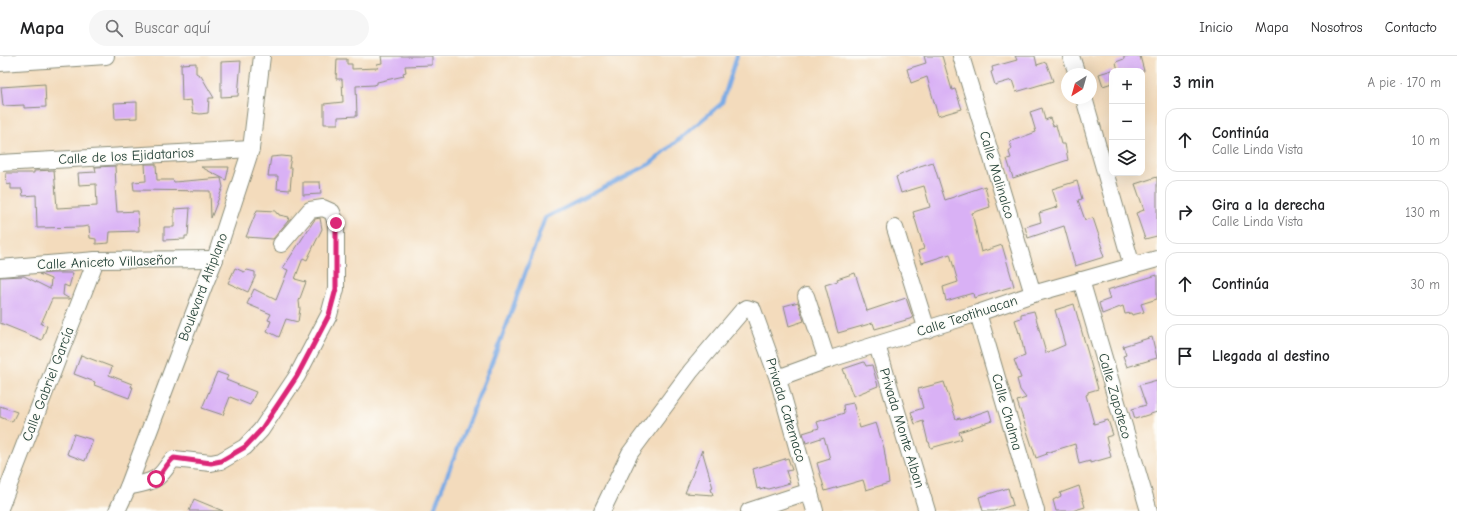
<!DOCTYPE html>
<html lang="es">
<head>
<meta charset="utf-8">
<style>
	:root { --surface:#fff; --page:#f6f6f6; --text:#202124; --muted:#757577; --line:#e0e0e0 }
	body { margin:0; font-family:"Comic Neue",sans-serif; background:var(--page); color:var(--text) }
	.controls { position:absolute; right:12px; top:12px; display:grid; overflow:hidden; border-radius:8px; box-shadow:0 4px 16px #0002 }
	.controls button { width:36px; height:36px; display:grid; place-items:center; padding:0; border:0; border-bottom:1px solid var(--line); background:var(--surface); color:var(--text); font:20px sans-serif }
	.compass { position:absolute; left:1061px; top:12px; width:36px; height:36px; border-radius:50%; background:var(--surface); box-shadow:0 4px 16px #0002; rotate:217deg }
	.stop { position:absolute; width:12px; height:12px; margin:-9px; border:3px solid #db2777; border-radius:50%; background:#fff }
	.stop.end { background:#db2777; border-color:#fff; box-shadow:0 1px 4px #0008 }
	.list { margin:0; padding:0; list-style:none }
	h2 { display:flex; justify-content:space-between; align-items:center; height:52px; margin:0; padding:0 16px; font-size:17px }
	h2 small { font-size:13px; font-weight:400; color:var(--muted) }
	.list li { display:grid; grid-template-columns:26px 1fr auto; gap:12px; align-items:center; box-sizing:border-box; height:64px; margin:0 8px 8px; padding:0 8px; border:1px solid var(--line); border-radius:12px }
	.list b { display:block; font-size:15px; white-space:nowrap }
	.list p { margin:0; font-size:13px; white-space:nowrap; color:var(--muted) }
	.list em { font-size:13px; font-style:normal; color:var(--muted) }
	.icon { flex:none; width:22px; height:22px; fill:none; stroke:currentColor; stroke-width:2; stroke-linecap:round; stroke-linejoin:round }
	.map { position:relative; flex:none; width:1157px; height:455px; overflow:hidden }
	header { display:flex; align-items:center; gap:24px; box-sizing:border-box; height:56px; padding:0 20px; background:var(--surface); border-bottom:1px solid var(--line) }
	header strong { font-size:19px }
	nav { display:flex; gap:22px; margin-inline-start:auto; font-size:14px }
	.search { width:280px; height:36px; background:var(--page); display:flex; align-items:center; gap:10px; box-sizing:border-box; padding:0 14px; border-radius:22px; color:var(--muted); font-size:15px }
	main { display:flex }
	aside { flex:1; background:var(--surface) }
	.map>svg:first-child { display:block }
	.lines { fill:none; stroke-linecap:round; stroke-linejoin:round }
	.stream { stroke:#7babe5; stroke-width:4 }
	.building { fill:#d9b1f5 }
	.minor-casing { stroke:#898c78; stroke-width:18 }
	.minor { stroke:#fff; stroke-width:16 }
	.route { stroke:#db2777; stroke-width:5 }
	.labels { text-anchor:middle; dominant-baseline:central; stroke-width:3; stroke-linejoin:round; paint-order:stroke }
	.street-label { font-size:14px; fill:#1f3d34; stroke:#fdfcf7 }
</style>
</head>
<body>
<header>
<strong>Mapa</strong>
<div class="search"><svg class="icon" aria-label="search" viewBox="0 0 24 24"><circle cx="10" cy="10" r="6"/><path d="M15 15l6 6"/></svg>Buscar aquí</div>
<nav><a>Inicio</a><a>Mapa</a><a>Nosotros</a><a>Contacto</a></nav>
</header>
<main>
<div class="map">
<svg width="1157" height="455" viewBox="0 0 1157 455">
	<rect width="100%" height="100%" fill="#fdfcf7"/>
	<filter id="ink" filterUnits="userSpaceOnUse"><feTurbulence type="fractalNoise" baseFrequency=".025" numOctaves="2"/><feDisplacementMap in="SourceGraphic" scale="8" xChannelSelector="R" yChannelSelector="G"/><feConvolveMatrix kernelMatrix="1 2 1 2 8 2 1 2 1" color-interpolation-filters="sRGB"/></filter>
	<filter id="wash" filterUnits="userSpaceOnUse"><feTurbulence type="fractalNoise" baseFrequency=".012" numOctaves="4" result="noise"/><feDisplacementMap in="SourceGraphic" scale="16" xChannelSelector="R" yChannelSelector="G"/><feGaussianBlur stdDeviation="0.9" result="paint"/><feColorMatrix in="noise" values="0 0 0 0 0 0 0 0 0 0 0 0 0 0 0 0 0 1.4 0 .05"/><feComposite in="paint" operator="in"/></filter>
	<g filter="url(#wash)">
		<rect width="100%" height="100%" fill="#f3dbbc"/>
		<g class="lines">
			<polyline class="stream" points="433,455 507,268 545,162 650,108 722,47 737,0"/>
		</g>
		<g id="blocks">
			<g class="building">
				<polygon points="381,0 432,0 432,9 405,10 406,16 403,17 404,20 377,26 377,28 374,29 356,30 357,60 338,61 338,68 324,68 324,48 343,46 342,23 336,23 337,3 347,3 347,8 352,8 352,13 378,12 377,8 382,7"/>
				<polygon points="924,0 942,0 952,34 955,33 962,53 938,60 927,21 911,27 907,13 926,7"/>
				<polygon points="1015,0 1035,0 1037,9 1046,6 1053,25 1016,36 1012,24 995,29 991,16 993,15 992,11 1017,4"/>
				<polygon points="1124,0 1140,0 1144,15 1118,15 1116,6 1124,3"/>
				<polygon points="241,5 238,40 221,41 221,6"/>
				<polygon points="196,7 196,17 201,20 214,42 209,42 208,57 200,58 193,57 191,44 182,45 181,8"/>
				<polygon points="1112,14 1112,27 1103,30 1099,18"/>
				<polygon points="45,28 46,51 24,52 24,49 3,50 1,31"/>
				<polygon points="137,46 137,62 115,63 114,47"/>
				<polygon points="1042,52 1045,64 1050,62 1053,70 1056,69 1061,88 1065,88 1068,104 1013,122 1007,103 1011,102 1009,96 1012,92 1009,86 1036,76 1030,56"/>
				<polygon points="282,100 291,101 289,112 292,112 290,134 277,133 278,120 268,120 271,101"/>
				<polygon points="933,106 945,144 985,130 990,151 972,157 981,196 1002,189 1014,230 974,242 973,237 946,245 943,231 958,226 950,198 922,207 918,195 924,193 913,156 930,151 924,130 901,137 896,121 920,110"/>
				<polygon points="145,108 156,108 157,124 173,124 174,126 221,122 223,131 211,162 210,135 134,134 133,126 146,125"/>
				<polygon points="115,110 116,131 115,131 117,156 138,155 139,175 110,176 109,187 96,188 96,183 90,182 89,170 82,171 37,172 36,139 23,140 22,133 11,133 11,128 7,129 6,117 34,117 34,115 54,114 57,152 97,150 96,128 79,129 78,117 96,116 95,111"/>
				<polygon points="201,111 229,111 226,124"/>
				<polygon points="1157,121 1157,180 1145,183 1136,157 1144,154 1135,128"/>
				<polygon points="1077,125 1082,143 1078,144 1085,164 1093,162 1103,192 1101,192 1104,201 1075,210 1064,170 1028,182 1025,171 1041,166 1039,157 1058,151 1052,133"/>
				<polygon points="303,126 320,126 321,138 303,139"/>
				<polygon points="190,152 188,180 185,180 185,183 164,184 164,171 174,171 174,153"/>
				<polygon points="257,154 276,155 276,157 279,158 279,159 289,161 288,165 273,183 246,181"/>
				<polygon points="320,162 322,173 307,204 303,202 295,223 306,226 299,245 300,253 298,266 286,263 279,281 267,275 271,265 268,264 271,258 247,248 254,233 276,244 288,214 283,212 315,163"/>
				<polygon points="235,212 244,216 247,214 255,216 255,221 248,236 228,227"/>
				<polygon points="52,217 73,217 69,231 64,229 63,239 70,243 52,243 41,268 47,270 42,284 0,267 0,221 24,220 50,233 51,223 39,218"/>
				<polygon points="855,217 867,255 906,242 913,262 875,273 873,267 838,277 825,229 838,225 837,223"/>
				<polygon points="1157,219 1157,243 1141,248 1144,256 1132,259 1131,257 1125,258 1123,250 1102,258 1099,247 1110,243 1107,234"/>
				<polygon points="798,246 804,265 789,270 784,250"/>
				<polygon points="1074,248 1098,333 1088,336 1088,338 1086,339 1094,368 1108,364 1113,379 1106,381 1111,401 1090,407 1090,405 1079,408 1075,388 1046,397 1047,398 1036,402 1017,345 1026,342 1020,334 1017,323 1021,322 1014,304 1025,300 1020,276 1019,277 1015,264 1021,262 1021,258 1034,255 1046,297 1065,289 1055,254"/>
				<polygon points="1152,281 1157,302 1127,311 1123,300 1126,299 1123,290"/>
				<polygon points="81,299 112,311 109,319 132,328 131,331 133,331 129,342 94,329 95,326 74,318"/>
				<polygon points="864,306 866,310 872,309 878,330 853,340 843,313"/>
				<polygon points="217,316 228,320 226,324 256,336 250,349 230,341 223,359 202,352"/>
				<polygon points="1157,324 1157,356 1135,363 1132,353 1146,349 1139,329"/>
				<polygon points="944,326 956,363 960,362 960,364 989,354 992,365 959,376 962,383 931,392 929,386 928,386 923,365 915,368 911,356 923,352 918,333"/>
				<polygon points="853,347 860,372 876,367 884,392 889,427 866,434 863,424 825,435 817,407 830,403 824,381 806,387 803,377 819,372 817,366 844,357 843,349"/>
				<polygon points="0,350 17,356 12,366 0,361"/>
				<polygon points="74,378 93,384 85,405 67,398"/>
				<polygon points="702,394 713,432 711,433 713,439 685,437"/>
				<polygon points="788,402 792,414 786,415 790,427 768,433 766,432 760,434 760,432 757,433 753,413"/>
				<polygon points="1079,430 1085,451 1072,455 1056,455 1053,444 1061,440 1060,437"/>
				<polygon points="1008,432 1013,449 994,455 983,455 979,441"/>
				<polygon points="194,443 223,455 189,455"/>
			</g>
		</g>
	</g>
	<g filter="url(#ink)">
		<use href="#blocks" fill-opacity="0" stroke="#898c78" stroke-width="1"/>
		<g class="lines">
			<g class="minor-casing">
				<g id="minor">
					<polyline points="961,0 1033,238"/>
					<polyline points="1071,0 1077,18"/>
					<polyline points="0,7 106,0"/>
					<polyline points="1084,42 1132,210"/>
					<polyline points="0,107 251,93"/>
					<polyline points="895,172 927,274"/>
					<polyline points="0,212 96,204 215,203"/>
					<polyline points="1081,224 1149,455"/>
					<polyline points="806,240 827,304"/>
					<polyline points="978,257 1036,455"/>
					<polyline points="877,289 927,455"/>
					<polyline points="778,323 786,319 827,304 978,257 1033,238 1157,203"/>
					<path d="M128 431C138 428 153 427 160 419 166 414 168 407 174 403L211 407 221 405 245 391 261 374 297 320 329 259 336 233V167L332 156 323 152 310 154 281 188"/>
					<polyline points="0,452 96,204"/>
					<polyline points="117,455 128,431 204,230 215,203 251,93 262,0"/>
					<polyline points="602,455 630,397 691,315 742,255 747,252 753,254 778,323 815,455"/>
					<polyline points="749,455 810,435"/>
				</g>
			</g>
			<use href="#minor" class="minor"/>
		</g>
	</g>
	<g class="lines" filter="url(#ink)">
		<path class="route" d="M156 423C163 417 166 408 174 402L211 407 221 405 245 391 261 374 297 320 329 259 336 233V167"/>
	</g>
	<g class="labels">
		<g class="street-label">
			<text transform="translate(126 100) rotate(-3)">Calle de los Ejidatarios</text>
			<text transform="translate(997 119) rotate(73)">Calle Malinalco</text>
			<text transform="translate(107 206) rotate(-2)">Calle Aniceto Villaseñor</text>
			<text transform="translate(203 231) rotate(-69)">Boulevard Altiplano</text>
			<text transform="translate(967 260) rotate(-18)">Calle Teotihuacan</text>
			<text transform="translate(48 328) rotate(-69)">Calle Gabriel García</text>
			<text transform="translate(1115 340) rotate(74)">Calle Zapoteco</text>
			<text transform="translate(786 354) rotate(73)">Privada Catemaco</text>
			<text transform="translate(1007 356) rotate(74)">Calle Chalma</text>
			<text transform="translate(902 372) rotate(73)">Privada Monte Alban</text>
		</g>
	</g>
</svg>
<div class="controls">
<button>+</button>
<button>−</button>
<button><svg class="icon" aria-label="layers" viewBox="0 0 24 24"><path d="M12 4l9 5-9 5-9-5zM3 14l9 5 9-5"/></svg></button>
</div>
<svg class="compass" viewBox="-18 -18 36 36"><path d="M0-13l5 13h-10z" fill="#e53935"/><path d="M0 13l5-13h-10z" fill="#757577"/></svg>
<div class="stop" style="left:156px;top:423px"></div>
<div class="stop end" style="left:336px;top:167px"></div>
</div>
<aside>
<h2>3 min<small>A pie · 170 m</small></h2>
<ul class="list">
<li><svg class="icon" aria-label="ahead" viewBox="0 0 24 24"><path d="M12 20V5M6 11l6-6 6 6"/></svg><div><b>Continúa</b><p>Calle Linda Vista</p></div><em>10 m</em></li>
<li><svg class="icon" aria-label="right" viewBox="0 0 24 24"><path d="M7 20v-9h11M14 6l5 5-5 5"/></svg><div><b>Gira a la derecha</b><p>Calle Linda Vista</p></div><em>130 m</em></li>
<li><svg class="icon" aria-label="ahead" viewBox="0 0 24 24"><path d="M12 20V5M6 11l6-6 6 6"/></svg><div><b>Continúa</b></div><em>30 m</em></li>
<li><svg class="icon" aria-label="arrive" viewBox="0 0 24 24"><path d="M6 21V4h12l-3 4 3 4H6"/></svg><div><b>Llegada al destino</b></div></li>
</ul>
</aside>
</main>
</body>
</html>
